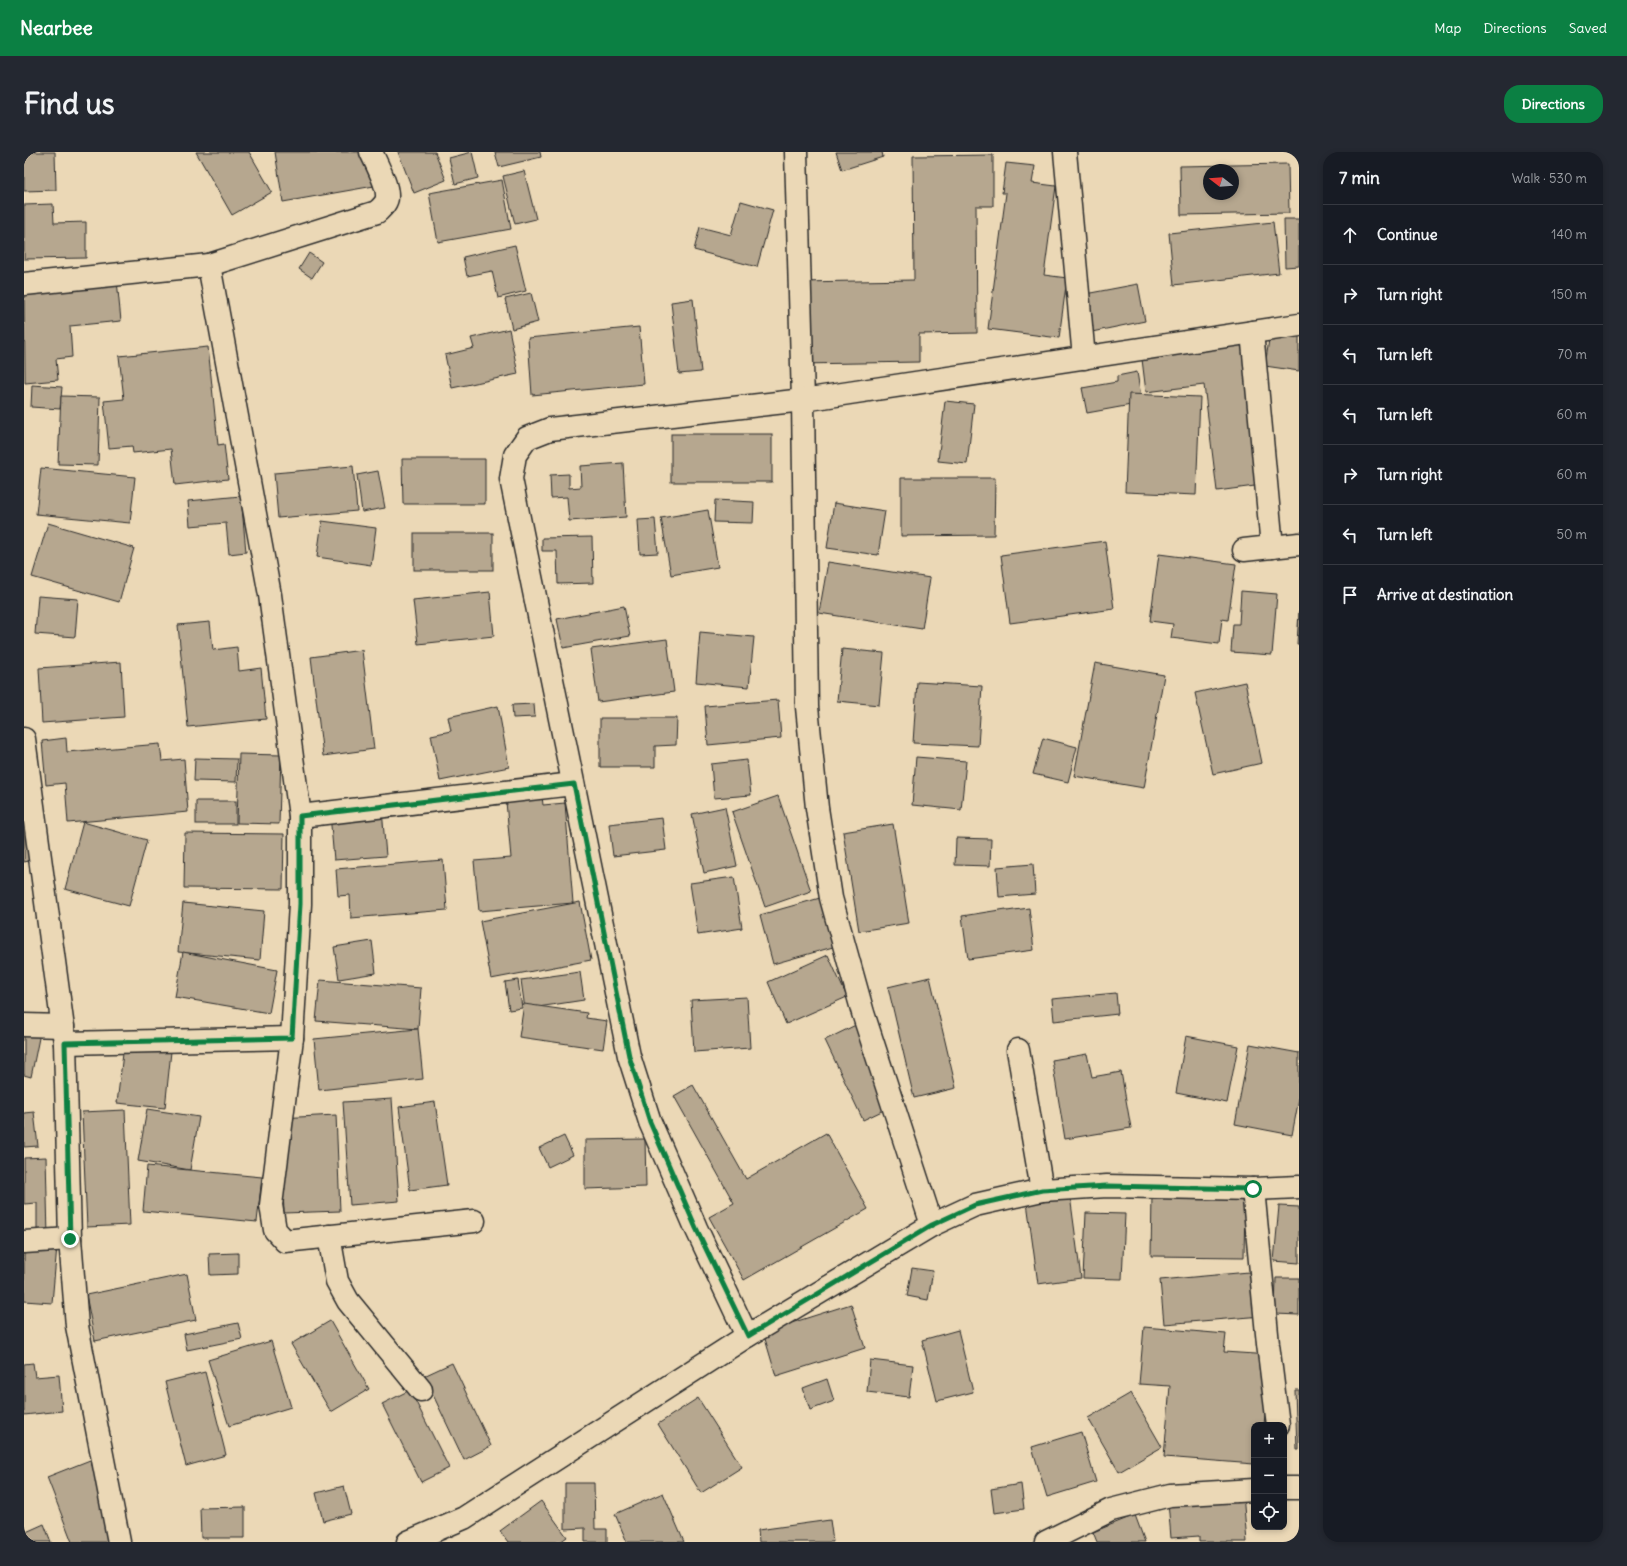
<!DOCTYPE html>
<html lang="en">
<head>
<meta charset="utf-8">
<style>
	:root { --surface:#171b24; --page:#242831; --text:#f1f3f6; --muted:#9ea1a6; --line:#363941; --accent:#0b8043 }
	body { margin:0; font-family:Delius,sans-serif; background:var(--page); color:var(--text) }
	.controls { position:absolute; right:12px; bottom:12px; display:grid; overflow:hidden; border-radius:8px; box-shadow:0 2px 6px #0003 }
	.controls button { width:36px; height:36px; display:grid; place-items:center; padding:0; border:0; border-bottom:1px solid var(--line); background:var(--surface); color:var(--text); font:20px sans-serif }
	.compass { position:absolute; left:1179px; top:12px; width:36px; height:36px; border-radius:50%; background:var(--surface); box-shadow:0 2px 6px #0003; rotate:287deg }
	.stop { position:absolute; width:12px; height:12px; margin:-9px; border:3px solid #0b8043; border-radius:50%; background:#fff }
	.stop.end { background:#0b8043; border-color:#fff; box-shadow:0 1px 4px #0008 }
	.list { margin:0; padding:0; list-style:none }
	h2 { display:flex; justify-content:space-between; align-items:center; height:52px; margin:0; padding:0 16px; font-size:17px }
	h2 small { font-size:13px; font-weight:400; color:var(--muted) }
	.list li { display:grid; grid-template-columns:26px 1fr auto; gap:12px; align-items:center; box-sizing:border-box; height:60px; padding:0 16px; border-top:1px solid var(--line) }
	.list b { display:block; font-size:15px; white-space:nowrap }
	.list em { font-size:13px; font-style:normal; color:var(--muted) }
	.icon { flex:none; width:22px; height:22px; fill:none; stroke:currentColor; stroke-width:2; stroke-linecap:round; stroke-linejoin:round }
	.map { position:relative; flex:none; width:1275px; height:1390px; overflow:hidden; border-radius:16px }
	header { display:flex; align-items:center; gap:24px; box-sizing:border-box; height:56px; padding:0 20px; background:var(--accent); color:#fff }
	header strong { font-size:19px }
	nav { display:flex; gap:22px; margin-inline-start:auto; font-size:14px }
	.intro { display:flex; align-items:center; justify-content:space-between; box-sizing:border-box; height:96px; padding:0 24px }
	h1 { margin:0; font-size:28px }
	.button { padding:10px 18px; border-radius:16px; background:var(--accent); color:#fff; font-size:14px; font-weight:700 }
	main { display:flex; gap:24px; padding:0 24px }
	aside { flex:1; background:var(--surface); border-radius:16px; box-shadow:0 2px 6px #0003 }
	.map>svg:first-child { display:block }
	.building { fill:#b6a78f; stroke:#2b2b2b; fill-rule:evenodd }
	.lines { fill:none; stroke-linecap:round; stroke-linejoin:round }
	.street-casing { stroke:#2b2b2b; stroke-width:25 }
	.secondary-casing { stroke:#2b2b2b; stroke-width:25 }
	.street { stroke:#ebd8b6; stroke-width:22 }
	.secondary { stroke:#ebd8b6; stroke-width:22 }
	.route { stroke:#0b8043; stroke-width:5 }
</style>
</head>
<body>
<header>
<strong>Nearbee</strong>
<nav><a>Map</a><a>Directions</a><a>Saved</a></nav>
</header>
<div class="intro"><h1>Find us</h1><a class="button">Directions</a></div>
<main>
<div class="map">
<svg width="1275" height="1390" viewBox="0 0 1275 1390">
	<rect width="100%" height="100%" fill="#ebd8b6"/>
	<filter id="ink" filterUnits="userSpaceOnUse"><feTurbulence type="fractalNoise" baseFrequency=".025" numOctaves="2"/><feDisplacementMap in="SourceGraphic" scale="8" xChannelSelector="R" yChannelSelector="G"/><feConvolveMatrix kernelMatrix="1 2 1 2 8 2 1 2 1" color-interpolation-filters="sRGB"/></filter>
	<g filter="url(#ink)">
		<g class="building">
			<polygon points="0,0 31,0 32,38 0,39"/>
			<polygon points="172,0 225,0 248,40 208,63"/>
			<polygon points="251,0 344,0 350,34 259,50"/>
			<polygon points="374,0 411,0 422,28 390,41"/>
			<polygon points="448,0 454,26 431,32 425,6"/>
			<polygon points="471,0 516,0 517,5 475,15"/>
			<polygon points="812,0 858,0 859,5 818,18"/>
			<polygon points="969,3 969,54 952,54 953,181 895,182 895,210 776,212 775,130 890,128 889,4"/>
			<polygon points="982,11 1011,14 1008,31 1032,34 1020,123 1043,126 1035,186 964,177 982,41 978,41"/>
			<path d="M1264 12 1265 61 1157 63 1156 14ZM1185 18H1209V42H1185Z"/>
			<polygon points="500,19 512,67 491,72 479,24"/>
			<polygon points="478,28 487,77 414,90 405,41"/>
			<polygon points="717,49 749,58 733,115 670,98 676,75 707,83"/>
			<polygon points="29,52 30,71 62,70 62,106 0,107 0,53"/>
			<polygon points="1260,67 1275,67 1275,114 1261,115"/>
			<polygon points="1249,70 1255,121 1150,133 1145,81"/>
			<polygon points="491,93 502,139 474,146 468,119 443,124 439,105"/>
			<polygon points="285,101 298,110 288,126 275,117"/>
			<polygon points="92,118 97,169 46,174 48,205 32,207 34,228 1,231 0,127"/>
			<polygon points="1114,132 1121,169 1063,181 1056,143"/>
			<polygon points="507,141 514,170 488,177 481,147"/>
			<polygon points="669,147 677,220 655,222 647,150"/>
			<polygon points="1248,168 1275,172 1275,219 1241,214"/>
			<polygon points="615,175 620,232 508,243 504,186"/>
			<polygon points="485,177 494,222 428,236 421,203 450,196 447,186"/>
			<polygon points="1227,178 1246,332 1193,339 1180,233 1122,240 1116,191"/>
			<polygon points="184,195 194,293 200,292 204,327 151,333 147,297 109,301 108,294 85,296 80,249 100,247 95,204"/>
			<polygon points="1113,220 1118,251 1063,261 1058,236 1093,230 1093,224"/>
			<polygon points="8,233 38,235 36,257 7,255"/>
			<polygon points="1105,242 1176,245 1172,343 1101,340"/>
			<polygon points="37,244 76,245 74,313 34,312"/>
			<polygon points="921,249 950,252 943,312 914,309"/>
			<rect x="647" y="282" width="101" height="48"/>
			<polygon points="378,307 461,307 461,352 379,352"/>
			<polygon points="599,311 602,365 545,369 543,345 527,346 526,323 545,322 545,336 557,335 556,314"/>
			<polygon points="329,314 333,359 254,366 250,321"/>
			<polygon points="17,316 111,325 106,371 12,362"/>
			<polygon points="354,319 361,356 338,360 333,323"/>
			<polygon points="877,326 971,326 970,383 877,384"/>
			<polygon points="217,344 222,400 205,402 202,371 166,374 164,349"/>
			<polygon points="691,348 730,350 729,371 690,370"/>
			<polygon points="810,351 861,359 854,403 803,396"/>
			<polygon points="684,358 694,415 647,423 637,366"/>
			<polygon points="631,367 634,401 616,402 614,368"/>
			<polygon points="298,369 352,376 347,413 293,405"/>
			<polygon points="24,371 110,396 95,450 8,425"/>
			<rect x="390" y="381" width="79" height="37"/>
			<polygon points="568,385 569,431 534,432 533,399 518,399 518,386"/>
			<polygon points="1081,389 1090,457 986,471 977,403"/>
			<polygon points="1135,402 1212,412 1204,468 1198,467 1195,492 1147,486 1149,472 1126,469"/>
			<polygon points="804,410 906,426 898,477 795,461"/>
			<polygon points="1217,439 1253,442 1248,503 1207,500 1209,472 1215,472"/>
			<polygon points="466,440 470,484 394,492 389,448"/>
			<polygon points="14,444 54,447 51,485 11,482"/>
			<polygon points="600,454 606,484 539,496 533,467"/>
			<polygon points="1275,459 1275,492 1273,492"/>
			<polygon points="186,470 189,498 213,495 215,519 237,516 242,567 164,575 154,473"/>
			<polygon points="676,480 730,485 725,535 672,530"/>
			<polygon points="643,487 650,540 574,550 567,497"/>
			<polygon points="818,497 860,501 855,553 813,549"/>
			<polygon points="338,498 350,597 299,604 287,505"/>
			<polygon points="97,510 100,565 18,571 15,516"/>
			<polygon points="1071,511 1140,523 1120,636 1050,624"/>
			<polygon points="893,530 958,534 954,594 889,591"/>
			<polygon points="1221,530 1238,611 1189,622 1171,541"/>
			<polygon points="754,548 757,586 684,593 681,554"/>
			<polygon points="510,552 511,565 489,566 488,553"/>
			<polygon points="474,554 485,615 416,629 407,583 427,579 424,565"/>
			<polygon points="576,566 653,566 652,593 631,594 631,615 576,615"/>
			<polygon points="42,586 43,600 136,592 138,609 160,607 164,660 44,671 41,631 22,633 18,589"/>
			<polygon points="1019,586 1053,595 1044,630 1009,622"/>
			<polygon points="215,602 257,603 255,672 213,671"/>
			<polygon points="892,605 942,609 937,658 888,653"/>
			<polygon points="171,606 213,607 212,630 170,629"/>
			<polygon points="723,608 727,643 690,646 687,612"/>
			<polygon points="517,635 519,653 541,651 549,751 455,759 450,709 487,706 481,638"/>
			<polygon points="754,644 787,739 741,755 708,660"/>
			<rect x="172" y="649" width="40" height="23"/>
			<polygon points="701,655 713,714 680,721 668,662"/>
			<polygon points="358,658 362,704 310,708 306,662"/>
			<polygon points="0,660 3,660 5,709 0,710"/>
			<polygon points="638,666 642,698 589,704 585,672"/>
			<polygon points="59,670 123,688 105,754 41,737"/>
			<polygon points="869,672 885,771 835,779 819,680"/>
			<polygon points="161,681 260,682 259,737 160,736"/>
			<polygon points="932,686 967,687 966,714 931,713"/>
			<polygon points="419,708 423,758 327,766 326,743 314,744 312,717"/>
			<polygon points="1009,712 1011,742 975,745 973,715"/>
			<polygon points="710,725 718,776 674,783 666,731"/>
			<polygon points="796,746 809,795 749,812 736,763"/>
			<polygon points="556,750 567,808 467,827 456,769"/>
			<polygon points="159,751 240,759 236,808 154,800"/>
			<polygon points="1005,756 1010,798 944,807 938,764 982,757 983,759"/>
			<polygon points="348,789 352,821 315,827 310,795"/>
			<polygon points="159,800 253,818 245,861 151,845"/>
			<polygon points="804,803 823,845 762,872 744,830"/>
			<polygon points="556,820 560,848 501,857 497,828"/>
			<polygon points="906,825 932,936 890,946 864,835"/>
			<polygon points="296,828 397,836 394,877 292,869"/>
			<polygon points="494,828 498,856 485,858 481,830"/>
			<polygon points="1092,841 1094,862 1030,869 1028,847"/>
			<polygon points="723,845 726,896 670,900 667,848"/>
			<polygon points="500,852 563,861 562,866 583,869 579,897 495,885"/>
			<polygon points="844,867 881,948 839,968 801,888"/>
			<polygon points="394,877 399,927 295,938 290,887"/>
			<polygon points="0,878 16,881 7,925 0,923"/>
			<polygon points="1162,884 1214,894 1203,951 1152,941"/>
			<polygon points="101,885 148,890 141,956 93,951"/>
			<polygon points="1226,892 1275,901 1275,946 1268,983 1211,972"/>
			<polygon points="1063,902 1068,925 1097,920 1107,976 1041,987 1028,908"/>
			<polygon points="669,933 722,1027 802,981 844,1057 720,1128 685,1065 710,1051 650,944"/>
			<polygon points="368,947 375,1049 326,1053 319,950"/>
			<polygon points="411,950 423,1033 386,1038 375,955"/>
			<polygon points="123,957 175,965 166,1018 114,1009"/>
			<polygon points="101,958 106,1073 63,1075 58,960"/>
			<polygon points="10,960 14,994 0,995 0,961"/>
			<polygon points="312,963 316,1059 260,1061 256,966"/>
			<polygon points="540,984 549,1003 524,1015 515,996"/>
			<polygon points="621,987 622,1035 561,1037 561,988"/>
			<polygon points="22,1005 24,1084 13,1084 13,1051 0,1052 0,1006"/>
			<polygon points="123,1014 238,1025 233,1070 119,1059"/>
			<polygon points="1045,1036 1057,1126 1014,1132 1002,1043"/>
			<polygon points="1128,1043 1221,1044 1220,1105 1127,1104"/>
			<polygon points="1255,1054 1275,1055 1275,1111 1250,1109"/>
			<polygon points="1062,1061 1101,1062 1098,1127 1059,1126"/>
			<polygon points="0,1092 33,1094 28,1151 0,1149"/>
			<polygon points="214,1101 214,1122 186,1123 185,1102"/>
			<polygon points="888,1116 909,1119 904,1148 883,1144"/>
			<polygon points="1236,1119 1239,1164 1140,1172 1136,1128"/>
			<polygon points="163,1122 172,1168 71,1189 62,1143"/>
			<polygon points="1252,1126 1275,1126 1275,1163 1251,1162"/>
			<polygon points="827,1152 841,1196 752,1224 739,1180"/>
			<polygon points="306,1169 345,1237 307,1260 267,1192"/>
			<polygon points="214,1171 218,1187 163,1198 160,1182"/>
			<polygon points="1120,1175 1202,1182 1200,1200 1246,1203 1240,1273 1230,1273 1230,1312 1140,1305 1146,1234 1115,1232"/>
			<polygon points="934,1178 949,1240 913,1249 898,1188"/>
			<polygon points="247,1189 267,1255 205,1274 184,1208"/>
			<polygon points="846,1208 889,1213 885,1245 843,1240"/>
			<polygon points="9,1211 11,1225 35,1223 38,1259 0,1263 0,1212"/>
			<polygon points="428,1211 467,1294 440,1308 400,1224"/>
			<polygon points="181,1220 202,1303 162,1314 141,1230"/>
			<polygon points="803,1227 810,1249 786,1258 779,1236"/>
			<polygon points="386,1238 425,1316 397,1330 358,1252"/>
			<polygon points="1271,1238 1275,1238 1275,1298 1273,1298"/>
			<polygon points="1107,1241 1138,1295 1095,1320 1064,1266"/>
			<polygon points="674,1246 718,1315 677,1341 634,1272"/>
			<polygon points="1057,1280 1072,1330 1023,1345 1008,1295"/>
			<polygon points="66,1308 98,1390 48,1390 23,1325"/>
			<polygon points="1218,1330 1223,1390 1175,1390 1175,1384 1147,1386 1143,1337"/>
			<polygon points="541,1331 570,1331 571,1377 583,1377 583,1390 561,1390 561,1376 541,1377"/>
			<polygon points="997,1332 1000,1357 970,1361 967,1337"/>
			<polygon points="320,1334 327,1362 299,1369 292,1341"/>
			<polygon points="639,1341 660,1390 603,1390 591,1362"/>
			<polygon points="517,1349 543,1385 536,1390 484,1390 476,1379"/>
			<polygon points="221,1355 221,1386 177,1386 176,1356"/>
			<polygon points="1111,1363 1121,1390 1073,1390 1069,1380"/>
			<polygon points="806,1368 809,1390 735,1390 734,1378"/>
			<polygon points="20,1372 27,1390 0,1390 0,1381"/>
		</g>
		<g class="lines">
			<g class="street-casing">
				<g id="street">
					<polyline points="772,0 779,248 783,555 793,656 807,746 839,861 908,1073"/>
					<polyline points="1041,0 1060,206"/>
					<polyline points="185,113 246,443 276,664 276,752 268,886 247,1053 251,1078 261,1089 450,1069"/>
					<path d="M0 132 185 113 353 60C357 56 363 51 363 45 364 33 352 11 347 0"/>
					<polyline points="1228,180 1248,395"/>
					<polyline points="1220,398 1275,392"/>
					<polyline points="0,587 41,891 46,1087 53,1174 95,1390"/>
					<polyline points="276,664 549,632"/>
					<polyline points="0,873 39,874"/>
					<polyline points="41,891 268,886"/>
					<polyline points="994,898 1018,1038"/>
					<polyline points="1229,1037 1244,1192 1254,1273"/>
					<polyline points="305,1084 313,1129 324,1149 397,1238"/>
					<polyline points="0,1090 46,1087"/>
					<polyline points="723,1184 672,1076 626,970 605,904 487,327 491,303 503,286 526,277 779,248 1275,173"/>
					<polyline points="1260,1336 1275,1336"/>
					<polyline points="1022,1390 1087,1358 1146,1343 1230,1338"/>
				</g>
			</g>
			<g class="secondary-casing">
				<polyline id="secondary" points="384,1390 440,1366 723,1184 908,1073 951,1053 1018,1038 1083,1034 1229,1037 1275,1035"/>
			</g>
			<use href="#street" class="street"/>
			<use href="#secondary" class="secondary"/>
		</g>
	</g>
	<g class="lines" filter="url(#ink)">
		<polyline class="route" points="46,1087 41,891 268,886 276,752 276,664 550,632 605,904 626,970 672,1076 724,1184 908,1073 951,1053 1018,1038 1083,1034 1229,1037"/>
	</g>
</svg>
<div class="controls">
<button>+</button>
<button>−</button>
<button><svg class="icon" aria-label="locate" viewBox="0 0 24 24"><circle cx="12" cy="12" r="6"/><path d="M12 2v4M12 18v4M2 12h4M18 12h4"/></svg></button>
</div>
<svg class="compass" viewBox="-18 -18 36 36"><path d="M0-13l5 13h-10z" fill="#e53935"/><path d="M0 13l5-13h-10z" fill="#9ea1a6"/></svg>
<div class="stop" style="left:1229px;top:1037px"></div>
<div class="stop end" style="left:46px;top:1087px"></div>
</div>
<aside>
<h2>7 min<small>Walk · 530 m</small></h2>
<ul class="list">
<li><svg class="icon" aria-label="ahead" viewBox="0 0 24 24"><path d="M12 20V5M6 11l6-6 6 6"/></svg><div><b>Continue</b></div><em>140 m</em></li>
<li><svg class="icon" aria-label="right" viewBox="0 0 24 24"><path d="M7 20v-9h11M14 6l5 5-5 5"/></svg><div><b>Turn right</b></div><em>150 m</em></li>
<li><svg class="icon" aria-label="left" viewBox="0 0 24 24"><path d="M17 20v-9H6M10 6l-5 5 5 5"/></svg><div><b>Turn left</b></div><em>70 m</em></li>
<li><svg class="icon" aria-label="left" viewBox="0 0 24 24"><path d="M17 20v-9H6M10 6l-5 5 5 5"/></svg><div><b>Turn left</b></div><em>60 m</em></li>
<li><svg class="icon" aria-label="right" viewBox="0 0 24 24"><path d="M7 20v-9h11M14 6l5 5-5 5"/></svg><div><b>Turn right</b></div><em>60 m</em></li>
<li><svg class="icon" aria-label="left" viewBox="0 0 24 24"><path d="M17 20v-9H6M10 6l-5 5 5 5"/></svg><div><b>Turn left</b></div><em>50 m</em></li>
<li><svg class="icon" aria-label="arrive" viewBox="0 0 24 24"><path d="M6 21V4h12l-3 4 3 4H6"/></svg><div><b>Arrive at destination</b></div></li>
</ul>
</aside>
</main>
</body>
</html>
